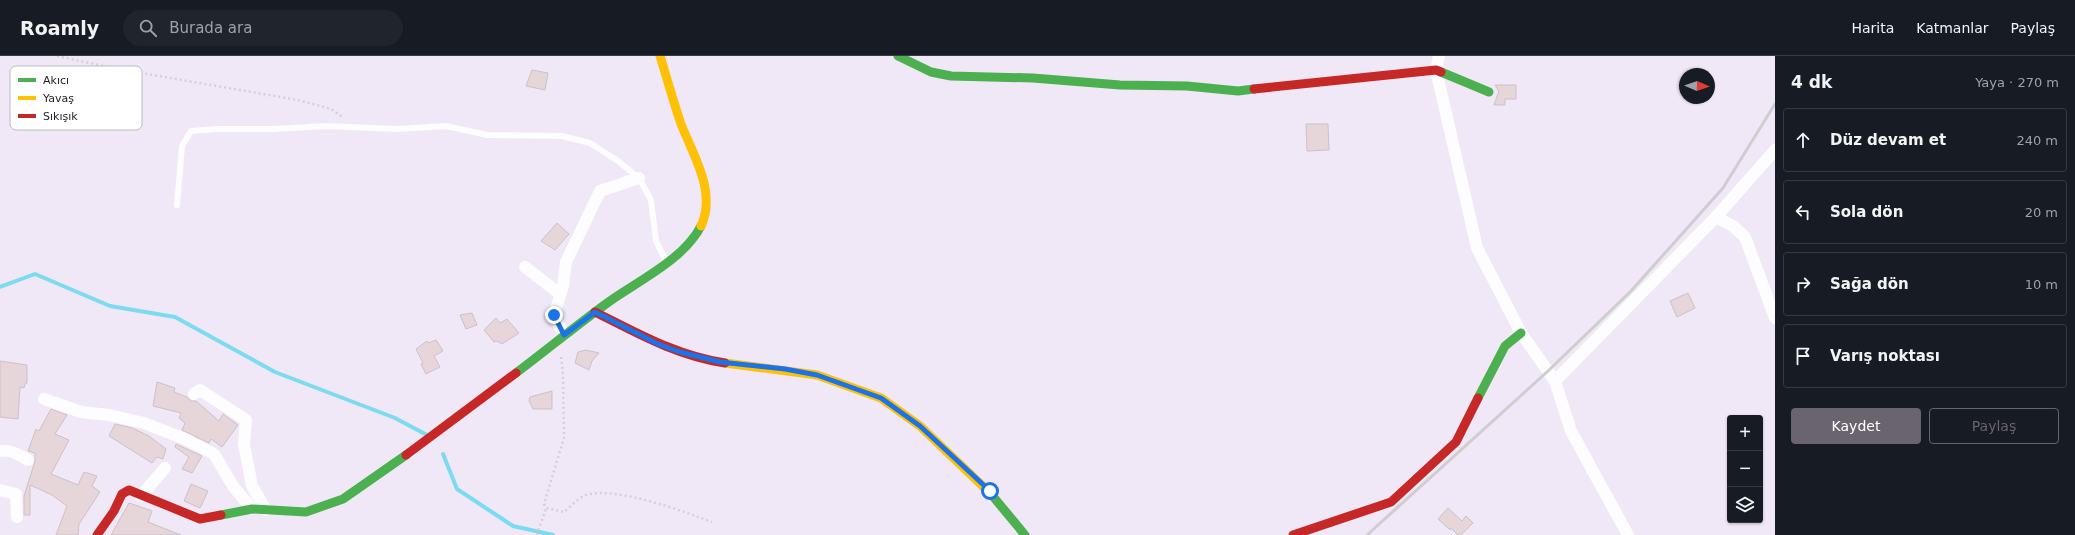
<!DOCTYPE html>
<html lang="tr">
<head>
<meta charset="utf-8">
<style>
	:root { --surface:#171b24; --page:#20242c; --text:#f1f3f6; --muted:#9ea1a6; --line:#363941; --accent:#6a646f }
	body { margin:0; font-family:"DejaVu Sans",sans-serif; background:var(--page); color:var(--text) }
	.controls { position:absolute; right:12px; bottom:12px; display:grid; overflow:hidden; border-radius:4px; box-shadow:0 1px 3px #0004 }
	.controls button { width:36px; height:36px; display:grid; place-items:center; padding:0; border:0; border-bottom:1px solid var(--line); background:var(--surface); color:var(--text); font:20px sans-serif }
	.compass { position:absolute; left:1679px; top:12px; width:36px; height:36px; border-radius:50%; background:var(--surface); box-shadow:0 1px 3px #0004; rotate:92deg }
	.stop { position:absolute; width:12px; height:12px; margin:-9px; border:3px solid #1a73e8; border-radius:50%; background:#fff }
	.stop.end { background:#1a73e8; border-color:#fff; box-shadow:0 1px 4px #0008 }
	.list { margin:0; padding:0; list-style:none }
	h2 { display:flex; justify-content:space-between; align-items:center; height:52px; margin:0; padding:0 16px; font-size:17px }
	h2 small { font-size:13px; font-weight:400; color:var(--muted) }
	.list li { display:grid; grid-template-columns:26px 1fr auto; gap:12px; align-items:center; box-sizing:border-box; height:64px; margin:0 8px 8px; padding:0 8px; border:1px solid var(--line); border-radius:4px }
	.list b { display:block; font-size:15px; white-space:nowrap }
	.list em { font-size:13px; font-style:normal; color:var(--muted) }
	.actions { display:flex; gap:8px; padding:12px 16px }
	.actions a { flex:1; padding:9px 0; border:1px solid var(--accent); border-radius:4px; text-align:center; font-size:14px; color:var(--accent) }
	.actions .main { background:var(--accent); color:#fff }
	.icon { flex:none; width:22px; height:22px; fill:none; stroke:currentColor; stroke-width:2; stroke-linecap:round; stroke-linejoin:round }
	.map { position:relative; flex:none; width:1775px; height:479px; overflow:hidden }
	header { display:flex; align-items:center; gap:24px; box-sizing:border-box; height:56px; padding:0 20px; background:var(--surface); border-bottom:1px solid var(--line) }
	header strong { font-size:19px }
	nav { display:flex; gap:22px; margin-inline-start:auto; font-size:14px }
	.search { width:280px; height:36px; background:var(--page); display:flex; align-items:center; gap:10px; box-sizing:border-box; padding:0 14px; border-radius:22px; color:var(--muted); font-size:15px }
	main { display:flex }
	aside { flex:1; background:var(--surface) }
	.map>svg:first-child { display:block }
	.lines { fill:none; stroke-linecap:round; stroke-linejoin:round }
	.stream { stroke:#7cdbf1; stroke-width:4 }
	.building { fill:#e6d6da; stroke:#cbc1c6 }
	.path { stroke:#d4d1d6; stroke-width:2.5; stroke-dasharray:2 3; stroke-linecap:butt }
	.lane { stroke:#fdfcfe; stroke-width:6 }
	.street { stroke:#fdfcfe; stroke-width:12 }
	.fast { stroke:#4caf50; stroke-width:9 }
	.slow { stroke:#ffc107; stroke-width:9 }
	.jam { stroke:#c62828; stroke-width:9 }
	.rail { stroke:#d0cdd1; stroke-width:3 }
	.route { stroke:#1a73e8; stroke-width:5 }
	.key { fill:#fff; stroke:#bdbbbe; stroke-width:1 }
	.key-label { font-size:11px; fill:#221d26 }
</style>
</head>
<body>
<header>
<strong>Roamly</strong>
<div class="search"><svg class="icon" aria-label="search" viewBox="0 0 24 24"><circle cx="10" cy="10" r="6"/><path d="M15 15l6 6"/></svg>Burada ara</div>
<nav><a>Harita</a><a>Katmanlar</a><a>Paylaş</a></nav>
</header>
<main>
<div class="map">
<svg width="1775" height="479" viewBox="0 0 1775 479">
	<rect width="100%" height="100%" fill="#f0e8f6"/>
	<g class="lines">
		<g class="stream">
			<polyline points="0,231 35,218 110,250 175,261 275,316 395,362 427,379"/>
			<polyline points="443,398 457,433 513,470 553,479"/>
		</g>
	</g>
	<g class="building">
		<polygon points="532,14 548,17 545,34 526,30"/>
		<polygon points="1495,29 1516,29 1516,43 1505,43 1505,49 1494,49 1499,35"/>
		<polygon points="1306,68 1328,68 1329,94 1307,95"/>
		<polygon points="557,167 569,178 555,194 541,185"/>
		<polygon points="1688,237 1695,252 1677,261 1670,245"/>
		<polygon points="472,257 477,269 466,273 460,259"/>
		<polygon points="496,262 500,267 507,263 519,277 502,288 497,285 494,286 484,274"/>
		<polygon points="436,284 443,295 434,300 440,311 426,318 421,308 423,307 416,293 427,285 428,287"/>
		<polygon points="586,294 599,297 592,305 589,314 575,307 578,296"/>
		<polygon points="0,305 27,309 27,327 25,328 24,332 20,331 18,363 0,361"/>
		<polygon points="157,326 175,332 174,336 187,341 191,345 196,345 219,365 223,358 238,369 222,391 211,383 209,387 182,374 185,367 179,362 181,357 153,350"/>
		<polygon points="552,335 552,353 533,353 529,345 530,341"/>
		<polygon points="51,353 67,359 55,378 69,384 51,418 78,429 84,416 97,420 92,430 100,436 79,468 78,479 56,479 67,450 52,439 30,429 30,459 24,459 24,440 35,405 35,397 28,395 36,373 39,375"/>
		<polygon points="115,368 132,372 149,380 166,393 163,403 157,401 152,407 109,380"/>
		<polygon points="176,388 202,400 192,417 182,413 189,401 175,391"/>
		<polygon points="191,428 208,435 200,452 184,445"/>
		<polygon points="129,447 152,455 148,466 181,479 111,479"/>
		<polygon points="1448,452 1462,465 1466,460 1473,467 1461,479 1458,479 1451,472 1450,474 1438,463"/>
	</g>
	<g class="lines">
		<g class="path">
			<polyline points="57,0 118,13 298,44 331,53 344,62"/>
			<path d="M561 301 563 318 564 382 544 448 546 452 564 456C570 451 578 442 586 439 616 430 682 455 712 466"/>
			<polyline points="537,479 546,452"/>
		</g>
		<polyline class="lane" points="177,149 182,90 191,75 217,73 274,73 327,70 398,73 446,70 487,79 562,80 590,87 618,105 639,122 651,144 656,185 667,207"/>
		<g class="street">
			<polyline points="1439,0 1436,14 1477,192 1521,277 1555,325 1571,375 1628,479"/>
			<polyline points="1716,161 1733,170 1745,181 1775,262"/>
			<polyline points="525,211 560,238"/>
			<polyline points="564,279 554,259 563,230 566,206 600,135 639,122"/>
			<polyline points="1555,325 1716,161 1775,94"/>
			<polyline points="194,338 200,334 246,364 244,388 252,430 266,454"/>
			<polyline points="44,343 81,356 109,359 144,367 185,383 214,398 233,430 252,453"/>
			<path d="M0 395C9 393 20 399 28 404"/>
			<polyline points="0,434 16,438 17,461"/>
			<polyline points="141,440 165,412"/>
		</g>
		<g class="fast">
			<polyline points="898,0 931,16 951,20 1033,22 1120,29 1187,30 1238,35 1254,33"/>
			<polyline points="1441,16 1489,36"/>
			<path d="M516 317C548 293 578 268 610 245 640 224 684 203 701 170"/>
			<polyline points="1478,342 1505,290 1521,277"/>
			<polyline points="991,438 1025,479"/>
			<polyline points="221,459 252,453 306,456 343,443 406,399"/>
		</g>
		<g class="slow">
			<path d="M660 0C667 22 673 45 681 68 693 99 717 136 701 170"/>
			<polyline points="725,307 817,319 881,342 920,370 991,438"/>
		</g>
		<g class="jam">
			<polyline points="1254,33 1436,14 1441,16"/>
			<path d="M595 256C637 277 677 300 725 307"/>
			<polyline points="406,399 516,317"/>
			<polyline points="97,479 114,455 122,438 129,434 200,463 221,459"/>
			<polyline points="1293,479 1391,446 1456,386 1478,342"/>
		</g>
		<polyline class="rail" points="1367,479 1548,315 1631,235 1723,132 1775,48"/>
	</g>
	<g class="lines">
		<polyline class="route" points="554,259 564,279 595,256 658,288 680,296 720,306 785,313 817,319 881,342 920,370 990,435"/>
	</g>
	<rect x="10" y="10" width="132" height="64" rx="6" class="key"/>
	<rect x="18" y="22" width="18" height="4" fill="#4caf50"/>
	<rect x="18" y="40" width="18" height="4" fill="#ffc107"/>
	<rect x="18" y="58" width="18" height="4" fill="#c62828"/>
	<g class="key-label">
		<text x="43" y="28">Akıcı</text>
		<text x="43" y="46">Yavaş</text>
		<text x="43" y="64">Sıkışık</text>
	</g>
</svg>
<div class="controls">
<button>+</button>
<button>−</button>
<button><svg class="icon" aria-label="layers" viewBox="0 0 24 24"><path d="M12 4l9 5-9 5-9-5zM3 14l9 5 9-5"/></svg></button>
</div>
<svg class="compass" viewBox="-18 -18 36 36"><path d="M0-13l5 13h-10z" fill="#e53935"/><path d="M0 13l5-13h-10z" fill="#9ea1a6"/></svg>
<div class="stop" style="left:990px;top:435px"></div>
<div class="stop end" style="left:554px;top:259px"></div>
</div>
<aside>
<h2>4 dk<small>Yaya · 270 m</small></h2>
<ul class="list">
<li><svg class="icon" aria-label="ahead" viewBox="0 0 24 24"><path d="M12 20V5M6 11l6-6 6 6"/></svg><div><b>Düz devam et</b></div><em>240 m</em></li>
<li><svg class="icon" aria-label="left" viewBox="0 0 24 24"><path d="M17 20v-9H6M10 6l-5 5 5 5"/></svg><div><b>Sola dön</b></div><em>20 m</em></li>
<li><svg class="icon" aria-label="right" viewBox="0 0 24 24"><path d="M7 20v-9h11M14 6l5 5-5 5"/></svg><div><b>Sağa dön</b></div><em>10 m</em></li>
<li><svg class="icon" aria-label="arrive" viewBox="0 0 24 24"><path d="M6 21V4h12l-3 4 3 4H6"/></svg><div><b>Varış noktası</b></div></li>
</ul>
<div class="actions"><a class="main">Kaydet</a><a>Paylaş</a></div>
</aside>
</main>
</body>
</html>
